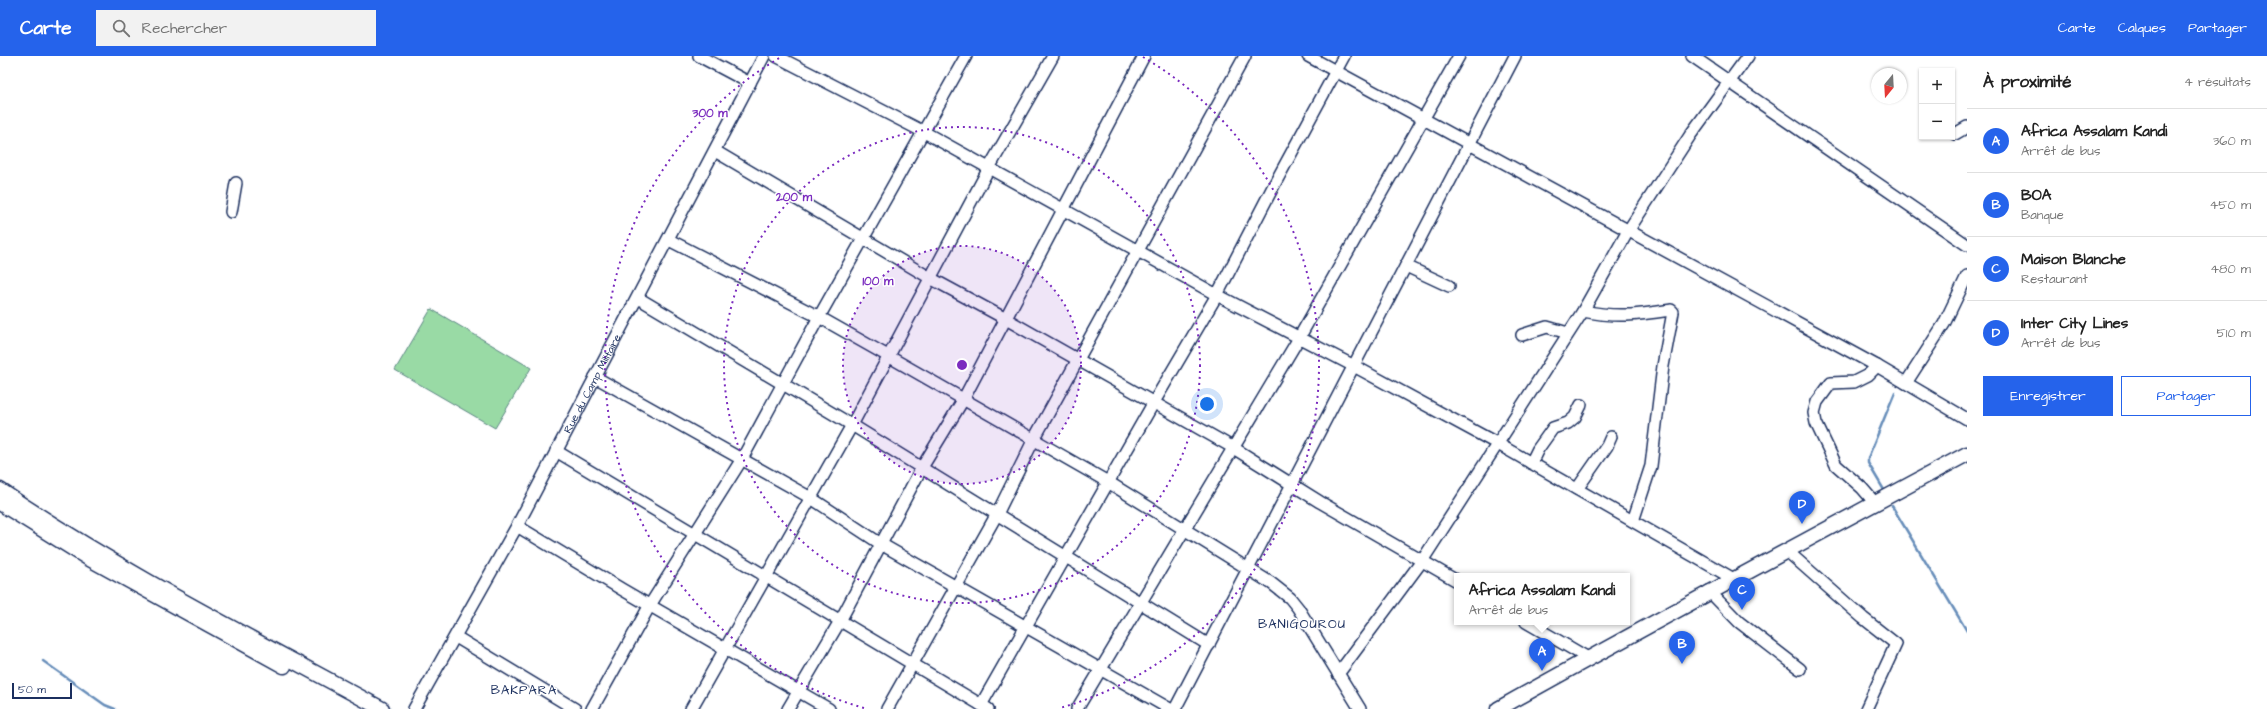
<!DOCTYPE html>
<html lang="fr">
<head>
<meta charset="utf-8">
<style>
	:root { --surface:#fff; --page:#f2f2f2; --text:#222; --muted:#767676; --line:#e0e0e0; --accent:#2563eb }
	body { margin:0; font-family:"Architects Daughter",sans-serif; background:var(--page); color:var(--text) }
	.controls { position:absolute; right:12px; top:12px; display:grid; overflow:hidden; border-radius:0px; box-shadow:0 1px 3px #0004 }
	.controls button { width:36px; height:36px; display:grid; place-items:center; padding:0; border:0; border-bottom:1px solid var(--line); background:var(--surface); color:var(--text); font:20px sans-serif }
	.compass { position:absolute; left:1871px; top:12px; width:36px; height:36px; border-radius:50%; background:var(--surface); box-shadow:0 1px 3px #0004; rotate:198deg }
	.scale { position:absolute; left:12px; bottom:10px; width:60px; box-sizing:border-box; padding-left:4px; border:2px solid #1b2f5e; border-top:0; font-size:11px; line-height:14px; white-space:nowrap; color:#1b2f5e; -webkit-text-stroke:3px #fff; paint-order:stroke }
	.you { position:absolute; left:1207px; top:348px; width:14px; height:14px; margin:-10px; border:3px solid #fff; border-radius:50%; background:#1a73e8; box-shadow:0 0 0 6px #1a73e833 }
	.badge { display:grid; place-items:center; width:26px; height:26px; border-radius:50%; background:var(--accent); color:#fff; font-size:13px; font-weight:700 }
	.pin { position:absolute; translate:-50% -33px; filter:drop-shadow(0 1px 2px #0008) }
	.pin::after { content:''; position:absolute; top:21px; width:14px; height:12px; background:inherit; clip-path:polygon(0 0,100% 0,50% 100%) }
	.popup { position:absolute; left:1454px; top:517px; width:176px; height:52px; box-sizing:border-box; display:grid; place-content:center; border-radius:0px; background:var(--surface); filter:drop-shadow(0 1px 3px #0005); font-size:13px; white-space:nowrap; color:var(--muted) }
	.popup b { font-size:15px; color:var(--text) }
	.popup::after { content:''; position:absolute; left:50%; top:100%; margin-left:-8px; border:8px solid transparent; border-top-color:var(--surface) }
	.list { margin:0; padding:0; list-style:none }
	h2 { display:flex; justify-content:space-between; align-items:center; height:52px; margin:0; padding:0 16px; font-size:17px }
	h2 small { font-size:13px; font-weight:400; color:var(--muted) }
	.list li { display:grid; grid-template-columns:26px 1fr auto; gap:12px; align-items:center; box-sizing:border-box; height:64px; padding:0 16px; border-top:1px solid var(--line) }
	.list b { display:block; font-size:15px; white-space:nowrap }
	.list p { margin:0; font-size:13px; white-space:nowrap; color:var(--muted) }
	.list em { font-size:13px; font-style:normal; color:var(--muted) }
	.actions { display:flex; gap:8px; padding:12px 16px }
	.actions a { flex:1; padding:9px 0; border:1px solid var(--accent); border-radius:0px; text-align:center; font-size:14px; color:var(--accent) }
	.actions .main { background:var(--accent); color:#fff }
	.icon { flex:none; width:22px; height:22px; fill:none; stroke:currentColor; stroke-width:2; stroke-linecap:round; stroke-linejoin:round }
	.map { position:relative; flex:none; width:1967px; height:653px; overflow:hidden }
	header { display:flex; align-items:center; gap:24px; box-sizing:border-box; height:56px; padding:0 20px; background:var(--accent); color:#fff }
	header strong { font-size:19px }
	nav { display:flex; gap:22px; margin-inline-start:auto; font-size:14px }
	.search { width:280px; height:36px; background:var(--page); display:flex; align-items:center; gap:10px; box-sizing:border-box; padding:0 14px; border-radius:0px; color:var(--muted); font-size:15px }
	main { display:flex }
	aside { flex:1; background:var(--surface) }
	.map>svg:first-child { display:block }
	.green { fill:#99daa5; stroke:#5a8482 }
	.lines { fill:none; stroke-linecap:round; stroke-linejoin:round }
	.stream { stroke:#678eba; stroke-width:2.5 }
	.minor-casing { stroke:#1b2f5e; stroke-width:14 }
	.major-casing { stroke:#1b2f5e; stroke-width:17 }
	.minor { stroke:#fff; stroke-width:11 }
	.major { stroke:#fff; stroke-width:14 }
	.ring { fill:none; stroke:#7b2cbf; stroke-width:2; stroke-dasharray:2 4 }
	.labels { text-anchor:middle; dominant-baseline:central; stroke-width:3; stroke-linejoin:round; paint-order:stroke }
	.street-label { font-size:11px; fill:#1b2f5e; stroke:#fff }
	.quarter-label { font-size:13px; letter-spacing:1px; fill:#1b2f5e; stroke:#fff }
	.centre { fill:#7b2cbf; stroke:#fff; stroke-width:2 }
	.ring-label { font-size:12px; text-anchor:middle; font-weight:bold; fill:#7b2cbf; stroke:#fff; stroke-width:3; stroke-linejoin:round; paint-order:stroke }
</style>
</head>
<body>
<header>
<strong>Carte</strong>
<div class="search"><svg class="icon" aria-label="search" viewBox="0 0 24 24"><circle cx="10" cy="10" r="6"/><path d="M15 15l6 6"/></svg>Rechercher</div>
<nav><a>Carte</a><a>Calques</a><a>Partager</a></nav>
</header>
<main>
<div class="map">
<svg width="1967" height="653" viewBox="0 0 1967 653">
	<rect width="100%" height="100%" fill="#fff"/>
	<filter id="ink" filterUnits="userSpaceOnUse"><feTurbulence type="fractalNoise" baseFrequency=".025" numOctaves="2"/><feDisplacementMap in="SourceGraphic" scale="8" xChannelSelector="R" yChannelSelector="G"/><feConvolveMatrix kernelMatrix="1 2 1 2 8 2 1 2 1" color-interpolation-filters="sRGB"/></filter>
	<g filter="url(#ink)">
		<polygon class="green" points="431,253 531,312 495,372 395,314"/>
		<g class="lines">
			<g class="stream">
				<polyline points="1884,434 1868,407 1868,402 1895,336"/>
				<polyline points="1892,450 1967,575"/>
				<polyline points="43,605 105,649 115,653"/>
			</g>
			<g class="minor-casing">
				<g id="minor">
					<polyline points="699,0 750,27"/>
					<polyline points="776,0 924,76 1217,239 1354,310 1498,388 1732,522"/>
					<polyline points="1308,0 1877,310 1967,363"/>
					<polyline points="1692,0 1967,189"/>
					<polyline points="1955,78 1967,71"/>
					<polyline points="715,95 932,223 1006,263 1232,391 1320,446 1457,525"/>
					<polyline points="231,156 236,127"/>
					<polyline points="669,184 819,261 888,300 1108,426 1271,527 1290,542 1298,552 1360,653"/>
					<polyline points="1406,210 1449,230"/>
					<polyline points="638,242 852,369 1209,589"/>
					<path d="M1583 255C1617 262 1637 259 1671 254L1673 256 1663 310 1651 410 1633 465"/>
					<polyline points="1522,279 1547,271 1568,277"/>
					<polyline points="595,321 811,442 881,488 1170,653"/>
					<polyline points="1906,327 1944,268 1967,220"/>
					<polyline points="556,395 988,653"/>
					<polyline points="1531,407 1538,393 1553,372 1568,367 1575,361 1581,349"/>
					<polyline points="1577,433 1607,390 1611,381"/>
					<polyline points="1875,447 1862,432 1836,409 1816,367 1814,357 1817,346 1831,327 1854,326 1868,319 1877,310"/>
					<polyline points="517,470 623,534 829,653"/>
					<polyline points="1787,495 1863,562 1896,588 1866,653"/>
					<polyline points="1709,535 1739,566 1800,613"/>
					<polyline points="1526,566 1588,602"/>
					<polyline points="456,581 575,653"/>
					<polyline points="1338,618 1422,505 1583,255 1628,175 1691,78 1748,0"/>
					<polyline points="981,649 1154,346 1217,239 1273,131 1344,0"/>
					<path id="s1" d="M414 653 517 470 764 0"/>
					<polyline points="592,653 650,549 742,403 819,261 966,0"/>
					<polyline points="691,653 852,369 989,112 1053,0"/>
					<polyline points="788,653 840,565 921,413 963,344 1144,0"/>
					<polyline points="887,653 997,458 1033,385 1245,0"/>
					<polyline points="1077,653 1299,282 1459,0"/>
					<polyline points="1175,653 1515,0"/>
				</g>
			</g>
			<g class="major-casing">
				<g id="major">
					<path d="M0 434C121 516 254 583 382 653"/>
					<polyline points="0,447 88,502 284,610"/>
					<path d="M1498 653C1653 566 1810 482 1967 398"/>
				</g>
			</g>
			<use href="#minor" class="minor"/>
			<use href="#major" class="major"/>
		</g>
	</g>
	<circle cx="962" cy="309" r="119" fill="#7b2cbf" fill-opacity=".12"/>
	<g class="ring">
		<circle cx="962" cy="309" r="119"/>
		<circle cx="962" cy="309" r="238"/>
		<path d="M864 652A357 357 0 0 1 781 1M1143 1A357 357 0 0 1 1060 652"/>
	</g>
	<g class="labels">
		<g class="street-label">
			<text stroke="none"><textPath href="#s1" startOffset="371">Rue du Camp Militaire</textPath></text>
		</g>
		<g class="quarter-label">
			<text x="1302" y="568">BANIGOUROU</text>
			<text x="524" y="634">BAKPARA</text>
		</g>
	</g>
	<circle cx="962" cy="309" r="6" class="centre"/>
	<g class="ring-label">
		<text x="710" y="61">300 m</text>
		<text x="794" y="145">200 m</text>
		<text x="878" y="229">100 m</text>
	</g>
</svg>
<div class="controls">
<button>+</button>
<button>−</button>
</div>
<svg class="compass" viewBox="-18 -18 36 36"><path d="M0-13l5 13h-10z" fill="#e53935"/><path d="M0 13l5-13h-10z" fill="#767676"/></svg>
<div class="scale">50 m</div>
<div class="you"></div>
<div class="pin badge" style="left:1542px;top:615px">A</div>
<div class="popup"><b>Africa Assalam Kandi</b>Arrêt de bus</div>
<div class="pin badge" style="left:1682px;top:608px">B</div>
<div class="pin badge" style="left:1742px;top:554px">C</div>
<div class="pin badge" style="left:1802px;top:468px">D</div>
</div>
<aside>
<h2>À proximité<small>4 résultats</small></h2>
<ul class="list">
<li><span class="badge">A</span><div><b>Africa Assalam Kandi</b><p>Arrêt de bus</p></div><em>360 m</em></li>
<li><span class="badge">B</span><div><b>BOA</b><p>Banque</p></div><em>450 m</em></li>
<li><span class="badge">C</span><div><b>Maison Blanche</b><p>Restaurant</p></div><em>480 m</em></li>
<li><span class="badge">D</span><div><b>Inter City Lines</b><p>Arrêt de bus</p></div><em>510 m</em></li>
</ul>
<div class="actions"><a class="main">Enregistrer</a><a>Partager</a></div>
</aside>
</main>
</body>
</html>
